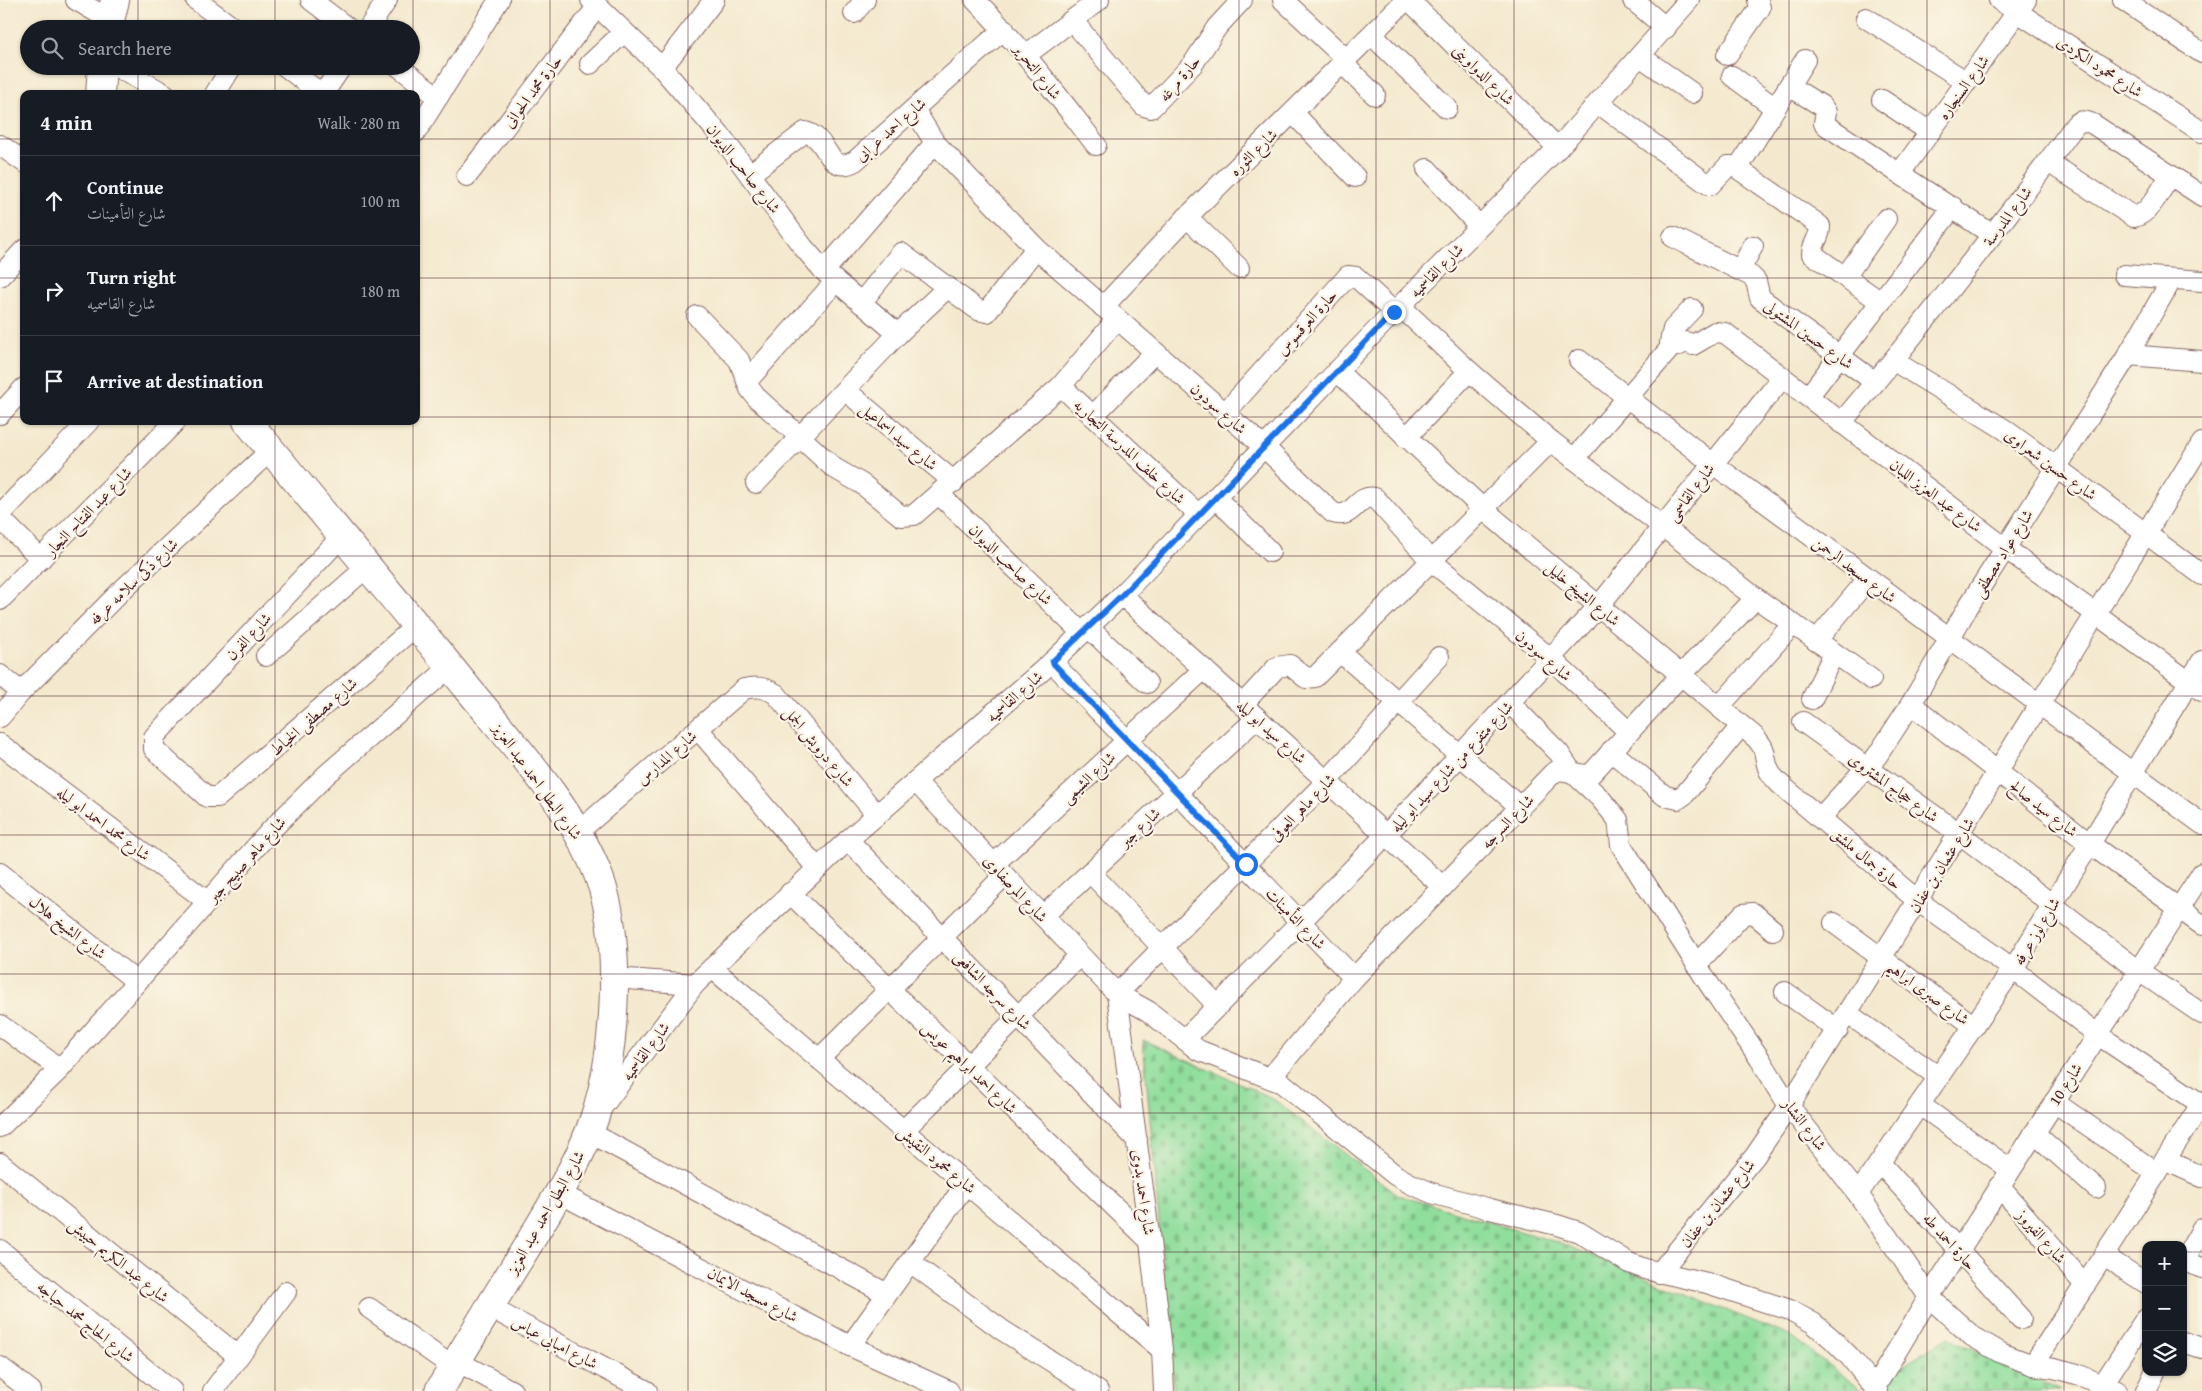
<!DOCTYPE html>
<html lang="en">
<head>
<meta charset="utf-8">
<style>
	:root { --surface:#171b24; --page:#242831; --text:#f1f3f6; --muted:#9ea1a6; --line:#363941 }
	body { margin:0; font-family:"Gentium Book Plus",Amiri,serif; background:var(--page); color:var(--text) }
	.controls { position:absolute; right:15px; bottom:15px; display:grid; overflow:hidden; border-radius:10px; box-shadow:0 1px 4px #0004 }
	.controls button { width:45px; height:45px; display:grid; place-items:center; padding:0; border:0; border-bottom:1px solid var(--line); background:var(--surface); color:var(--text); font:25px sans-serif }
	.stop { position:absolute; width:15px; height:15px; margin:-11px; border:4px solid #1a73e8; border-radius:50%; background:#fff }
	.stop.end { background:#1a73e8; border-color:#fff; box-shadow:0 1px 5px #0008 }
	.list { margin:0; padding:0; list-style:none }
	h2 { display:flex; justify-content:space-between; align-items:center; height:65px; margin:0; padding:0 20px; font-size:21px }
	h2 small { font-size:16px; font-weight:400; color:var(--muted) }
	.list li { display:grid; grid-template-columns:32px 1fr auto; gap:15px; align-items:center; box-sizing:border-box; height:90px; padding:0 20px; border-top:1px solid var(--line) }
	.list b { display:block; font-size:19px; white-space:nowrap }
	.list p { margin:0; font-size:16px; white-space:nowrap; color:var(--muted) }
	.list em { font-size:16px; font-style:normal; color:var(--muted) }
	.icon { flex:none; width:28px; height:28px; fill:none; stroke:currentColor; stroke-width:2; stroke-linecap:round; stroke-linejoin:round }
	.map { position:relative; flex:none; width:2202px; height:1391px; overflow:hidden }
	.search { position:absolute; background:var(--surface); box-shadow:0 1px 4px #0004; left:20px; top:20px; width:400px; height:55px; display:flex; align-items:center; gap:12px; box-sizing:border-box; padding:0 18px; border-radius:28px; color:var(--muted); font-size:19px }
	.panel { position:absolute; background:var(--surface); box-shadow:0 1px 4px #0004; left:20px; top:90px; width:400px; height:335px; border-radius:10px }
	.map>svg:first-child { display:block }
	.cemetery { fill:url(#cemetery-stones); stroke:#6d7e64 }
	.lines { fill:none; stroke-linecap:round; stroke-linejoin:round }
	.minor-casing { stroke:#866664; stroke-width:22 }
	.secondary-casing { stroke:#866664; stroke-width:30 }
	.minor { stroke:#fff; stroke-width:20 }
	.secondary { stroke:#fff; stroke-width:28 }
	.route { stroke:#1a73e8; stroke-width:6 }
	.grid { fill:none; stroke:#4a1f2b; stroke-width:1; stroke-opacity:0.55 }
	.labels { text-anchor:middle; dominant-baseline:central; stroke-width:4.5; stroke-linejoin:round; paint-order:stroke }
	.street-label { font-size:16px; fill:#4a1f2b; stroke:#fcf5e5 }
</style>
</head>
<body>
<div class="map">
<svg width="2202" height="1391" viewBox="0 0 2202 1391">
	<defs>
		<pattern id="cemetery-stones" width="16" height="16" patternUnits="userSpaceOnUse" patternTransform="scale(1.25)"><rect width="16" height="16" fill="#90de9c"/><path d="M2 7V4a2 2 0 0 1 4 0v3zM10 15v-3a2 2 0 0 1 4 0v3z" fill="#7ebe87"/></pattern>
	</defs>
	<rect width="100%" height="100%" fill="#fcf5e5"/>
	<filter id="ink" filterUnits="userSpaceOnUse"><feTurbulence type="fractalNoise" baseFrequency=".02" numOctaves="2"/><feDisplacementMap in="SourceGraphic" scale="10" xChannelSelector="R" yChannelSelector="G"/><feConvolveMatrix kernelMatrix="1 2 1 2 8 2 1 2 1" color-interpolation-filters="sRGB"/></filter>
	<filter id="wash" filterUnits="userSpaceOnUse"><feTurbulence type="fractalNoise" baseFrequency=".0096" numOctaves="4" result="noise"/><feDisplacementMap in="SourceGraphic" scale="20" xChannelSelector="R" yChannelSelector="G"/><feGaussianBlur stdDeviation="1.12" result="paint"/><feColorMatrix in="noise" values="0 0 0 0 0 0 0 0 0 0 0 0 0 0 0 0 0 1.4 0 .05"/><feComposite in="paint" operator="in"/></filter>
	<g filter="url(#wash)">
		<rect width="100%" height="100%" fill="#f4e9ce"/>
		<g class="cemetery">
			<polygon points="1143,1040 1272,1098 1398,1195 1563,1244 1790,1336 1863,1391 1174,1391"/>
			<polygon points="1947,1337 2061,1391 1867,1391"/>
		</g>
	</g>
	<g filter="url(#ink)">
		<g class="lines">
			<g class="minor-casing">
				<g id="minor">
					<polyline points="76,0 110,20"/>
					<polyline points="196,0 235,29"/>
					<polyline points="311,0 349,29"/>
					<polyline points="591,0 662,68 724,140 803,247 824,271 898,334"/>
					<path d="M975 0C1020 45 1057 95 1096 145"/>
					<polyline points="1283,0 1347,60"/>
					<polyline points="1409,0 1558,148"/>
					<polyline points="1633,0 1666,28"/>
					<polyline points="1999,0 2202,132"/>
					<polyline points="2123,0 2202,53"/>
					<polyline points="854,13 865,0"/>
					<polyline points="1866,18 1967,82"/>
					<polyline points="1072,20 1144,106 1151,108 1193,64 1217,27 1242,0"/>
					<polyline points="368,29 387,0"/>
					<polyline points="1372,35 1447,108"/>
					<polyline points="1026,55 1099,0"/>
					<polyline points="1727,55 1760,8 1758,0"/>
					<polyline points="1640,56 1692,93"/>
					<polyline points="590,64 624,32"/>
					<polyline points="1343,64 1375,95"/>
					<polyline points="115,66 165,94"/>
					<polyline points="285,66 321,94"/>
					<polyline points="398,66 438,97"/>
					<polyline points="662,68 714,0"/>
					<polyline points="1732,76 1775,108"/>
					<polyline points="1789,86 1822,106 1826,112 1824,123 1827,126 1993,235"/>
					<polyline points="215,94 232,66"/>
					<polyline points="323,94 342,66"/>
					<polyline points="1882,100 1930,132"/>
					<path d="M1598 103 1706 183 1710 185 1728 166H1734L1815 222 1820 226C1821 237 1812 243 1812 254L1881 302"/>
					<path d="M914 109 935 143 1036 248 1264 447 1333 513C1355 520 1355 494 1375 498L1430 560 1550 658 1629 732"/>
					<polyline points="1294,114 1355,177"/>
					<polyline points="416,132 499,0"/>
					<polyline points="0,145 24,162"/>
					<path d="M2048 162 2134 217C2150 214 2161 189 2170 176"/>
					<polyline points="1738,168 1805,60"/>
					<polyline points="1427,169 1479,226"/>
					<polyline points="1900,173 2026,0"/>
					<path d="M750 174 805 132C830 138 826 176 855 161L1004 29"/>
					<polyline points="467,176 597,7"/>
					<polyline points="1187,217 1239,268"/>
					<polyline points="1673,237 1751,276 1756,281 1760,298 1875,382"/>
					<polyline points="1740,270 1753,246"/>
					<polyline points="824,271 935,143"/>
					<polyline points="2124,275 2202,281"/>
					<polyline points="0,276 24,250"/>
					<polyline points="1845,277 1886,219"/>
					<polyline points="861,303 901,253 978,310 987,312 1036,248"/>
					<polyline points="1400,306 1469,371 1551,441 1756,598 1871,679"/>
					<polyline points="1103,307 1187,217 1406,0"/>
					<polyline points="697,316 739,360 750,389 756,397 834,468 862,484 901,516 914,515 1061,386 1117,319"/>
					<polyline points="1673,345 1670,342 1673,329 1692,309"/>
					<polyline points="2128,355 2202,361"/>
					<polyline points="1579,360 1712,463 2202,824"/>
					<polyline points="1894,361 2004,429 2202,575"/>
					<path d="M1337 371 1483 509 1755 737C1768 751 1763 754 1768 768 1770 775 1776 780 1781 785L1918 901 2013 969 2097 1034 2201 1104"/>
					<polyline points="747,381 835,282"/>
					<polyline points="1061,386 1199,515"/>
					<polyline points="845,390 954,482"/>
					<polyline points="1808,397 1953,207"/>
					<polyline points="1225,413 1348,276 1356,277 1394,312"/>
					<polyline points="0,414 24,388"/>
					<polyline points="1093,416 1155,352"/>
					<path d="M1841 423C1923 326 2000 226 2076 124 2082 120 2086 121 2093 124L2202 196"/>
					<polyline points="1406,438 1469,371"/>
					<polyline points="1574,459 1673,345 1677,346 1686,342 1693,345 1715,332 1725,333 2005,548 2202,691"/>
					<polyline points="756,483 898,334 948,287"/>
					<polyline points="939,494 1082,633"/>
					<polyline points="1216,498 1270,552"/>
					<polyline points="0,515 89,421"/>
					<polyline points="0,518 41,559"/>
					<polyline points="342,536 154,737 154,749 207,797 218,797 416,626"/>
					<polyline points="1122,595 1443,887"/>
					<polyline points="0,600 176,421"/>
					<polyline points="1088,627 1147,683"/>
					<polyline points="1816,641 1868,579"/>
					<polyline points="1340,652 1520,807"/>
					<polyline points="266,656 367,567"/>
					<polyline points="1052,662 1354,978"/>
					<polyline points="0,675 21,692"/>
					<polyline points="1812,699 1834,653"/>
					<polyline points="1510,703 1559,753 1571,771 1600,798 1618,820 1621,845 1707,981 1760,1059 1789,1106 1858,1194 1929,1297 1972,1336 2001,1353 2033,1365 2054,1368 2077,1374 2117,1391"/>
					<polyline points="1243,704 1277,667 1290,665 1306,678 1315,677 1551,441"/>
					<polyline points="1911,704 2090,844 2202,925"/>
					<polyline points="1719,707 1793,624"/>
					<polyline points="0,717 21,692 120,592 271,450"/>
					<polyline points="1803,722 1960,834 2139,971 2202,1014"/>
					<polyline points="698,729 817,868"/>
					<polyline points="0,744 208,902"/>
					<polyline points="1611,751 1665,796 1678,799 1685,794 1741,726"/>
					<polyline points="916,782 1117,994 1148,1011 1198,1050 1282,1083 1395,1175 1411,1184 1432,1193 1490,1209 1557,1225 1579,1232 1629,1263 1645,1269 1707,1283 1790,1310 1813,1323 1831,1338 1850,1357 1877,1391"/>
					<polyline points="1820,818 1877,756 1911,704 1968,607 2128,355 2172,279"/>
					<path d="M578 832 744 689C757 686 764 687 776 694L877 815"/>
					<polyline points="848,840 1137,1140"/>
					<polyline points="994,864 1204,669"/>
					<polyline points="1090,872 1218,1006"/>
					<polyline points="0,873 137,982"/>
					<polyline points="790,893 1150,1241"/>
					<polyline points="1043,916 1257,718"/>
					<polyline points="1834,923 1974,1026"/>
					<polyline points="1696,965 1743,914 1753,913 1773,930"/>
					<polyline points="712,968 1162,1350"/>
					<polyline points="614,978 695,984"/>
					<polyline points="1785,992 1838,1030"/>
					<polyline points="1117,994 1327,781 1439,657"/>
					<polyline points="1117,994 1150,1241 1162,1350 1164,1391"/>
					<polyline points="1848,1014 1939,1077"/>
					<polyline points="0,1025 60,1069"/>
					<polyline points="1185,1039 1386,835 1598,607 1782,378"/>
					<polyline points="819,1059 1004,876"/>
					<polyline points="1271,1077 1354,978 1553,773 1559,770 1586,775 1592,773 1681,675 1756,598"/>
					<polyline points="2054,1102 2157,1173"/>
					<polyline points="1920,1105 2010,1169"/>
					<polyline points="600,1110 695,984 848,840 1052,662 1122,595 1394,312 1558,148 1689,0"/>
					<polyline points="0,1127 60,1069 271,830 326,775 450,667"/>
					<polyline points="903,1131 1079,956"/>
					<polyline points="589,1132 887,1294"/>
					<polyline points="2034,1133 2096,1188"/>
					<polyline points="2165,1160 2202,1177"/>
					<polyline points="0,1163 238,1356"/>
					<polyline points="1880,1163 2021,1319"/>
					<polyline points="1999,1186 2085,1285"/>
					<polyline points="559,1193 850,1346 949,1391"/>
					<polyline points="1858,1194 2013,969 2202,661"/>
					<polyline points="0,1250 172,1391"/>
					<polyline points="2104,1256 2146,1283"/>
					<polyline points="2184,1261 2202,1268"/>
					<polyline points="910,1262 1002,1330 1098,1391"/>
					<polyline points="2183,1262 2202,1229"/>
					<polyline points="1659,1273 1755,1156 1789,1106 2202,443"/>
					<polyline points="489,1307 647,1391"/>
					<polyline points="369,1308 453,1367"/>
					<polyline points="2183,1342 2202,1348"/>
					<polyline points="850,1346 966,1184"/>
					<polyline points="457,1361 512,1391"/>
					<polyline points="2033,1365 2202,1103"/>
					<polyline points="0,1367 31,1391"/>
					<polyline points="2103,1384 2146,1318"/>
					<polyline points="1875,1387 1929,1297 2202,873"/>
					<polyline points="213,1391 286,1292"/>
					<polyline points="2146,1391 2155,1372"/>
				</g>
			</g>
			<g class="secondary-casing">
				<g id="secondary">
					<polyline points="108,29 115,0"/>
					<polyline points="100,94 102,66"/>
					<path d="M247 421C321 511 396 600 469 690 514 745 574 810 599 877 623 940 616 1055 594 1119 579 1164 552 1204 528 1245 498 1293 468 1342 439 1391"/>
				</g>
			</g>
			<use href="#minor" class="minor"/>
			<use href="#secondary" class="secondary"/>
		</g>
	</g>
	<g class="lines" filter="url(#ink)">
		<polyline class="route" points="1246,864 1052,662 1122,595 1394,312"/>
	</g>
	<path class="grid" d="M138 0V29M275 0V29M413 0V94M550 0V1391M688 0V1391M826 0V1391M963 0V1391M1101 0V1391M1239 0V1391M1376 0V1391M1514 0V1391M1651 0V1391M1789 0V1391M1927 0V1391M2064 0V1391M138 66V94M275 66V94M0 139H24M416 139H2202M0 278H24M416 278H2202M0 417H24M416 417H2202M138 421V1391M275 421V1391M413 421V1391M0 556H2202M0 696H2202M0 835H2202M0 974H2202M0 1113H2202M0 1252H2146M2183 1252H2202"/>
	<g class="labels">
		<g class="street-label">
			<text transform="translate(2100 66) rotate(33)">شارع محمود الكردى</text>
			<text transform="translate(1038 71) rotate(52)">شارع التحرير</text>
			<text transform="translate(1484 74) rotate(45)">شارع الدواوينى</text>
			<text transform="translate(1179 78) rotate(-50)">حارة مرغه</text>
			<text transform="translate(1963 87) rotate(-54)">شارع السنجاره</text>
			<text transform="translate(532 91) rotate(-53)">حارة محمد الحوانى</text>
			<text transform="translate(890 129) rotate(-41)">شارع احمد عرابى</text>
			<text transform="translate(1253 152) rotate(-44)">شارع الثوره</text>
			<text transform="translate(744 168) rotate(52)">شارع صاحب الديوان</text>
			<text transform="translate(2007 216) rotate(-53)">شارع المدرسة</text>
			<text transform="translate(1436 270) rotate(-45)">شارع القاسميه</text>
			<text transform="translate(1306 322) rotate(-48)">حارة العرقسوس</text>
			<text transform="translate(1809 334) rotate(36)">شارع حسين المشتولى</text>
			<text transform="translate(1219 408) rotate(41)">شارع سودون</text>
			<text transform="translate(899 436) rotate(40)">شارع سيد اسماعيل</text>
			<text transform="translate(1130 451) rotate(43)">شارع خلف المدرسة التجاريه</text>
			<text transform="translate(2051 464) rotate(36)">شارع حسين شعراوى</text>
			<text transform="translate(1690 492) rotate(-53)">شارع القاسمى</text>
			<text transform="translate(1936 495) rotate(37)">شارع عبد العزيز اللبان</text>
			<text transform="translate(88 511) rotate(-46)">شارع عبد الفتاح النجار</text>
			<text transform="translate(2002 553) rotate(-58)">شارع عواد مصطفى</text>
			<text transform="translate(1011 564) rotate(44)">شارع صاحب الديوان</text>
			<text transform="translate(1855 569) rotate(37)">شارع مسجد الرحمن</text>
			<text transform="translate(133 581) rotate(-44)">شارع ذكى سلامه عرفه</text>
			<text transform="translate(1583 593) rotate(40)">شارع الشيخ خليل</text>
			<text transform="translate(248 636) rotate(-47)">شارع الفرن</text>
			<text transform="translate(1544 655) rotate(41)">شارع سودون</text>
			<text transform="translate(1014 696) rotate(-41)">شارع القاسميه</text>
			<text transform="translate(313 716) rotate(-41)">شارع مصطفى الخياط</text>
			<text transform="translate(1272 731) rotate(42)">شارع سيد ابو ليله</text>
			<text transform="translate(819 746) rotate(50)">شارع درويش الجمل</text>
			<text transform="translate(666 757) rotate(-41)">شارع المدارس</text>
			<text transform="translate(1451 766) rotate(-47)">شارع متفرع من شارع سيد ابو ليله</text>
			<text transform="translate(1088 777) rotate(-43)">شارع الشيمى</text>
			<text transform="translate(538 781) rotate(54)">شارع البطل احمد عبد العزيز</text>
			<text transform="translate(1894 787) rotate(36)">شارع حجاج المشتروى</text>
			<text transform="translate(1302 807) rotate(-46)">شارع ماهر العوفى</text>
			<text transform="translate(2044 808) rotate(38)">شارع سيد صالح</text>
			<text transform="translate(1507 821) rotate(-46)">شارع السرجه</text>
			<text transform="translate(104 823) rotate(37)">شارع محمد احمد ابو ليله</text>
			<text transform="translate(1139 827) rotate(-43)">شارع جبر</text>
			<text transform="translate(1867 858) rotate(40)">حارة جمال ملشق</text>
			<text transform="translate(246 859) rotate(-48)">شارع ماهر صبيح جبر</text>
			<text transform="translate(1941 865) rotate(-58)">شارع عثمان بن عفان</text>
			<text transform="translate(1016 888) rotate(47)">شارع المرصفاوى</text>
			<text transform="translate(1296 918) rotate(46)">شارع التأمينات</text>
			<text transform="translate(68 927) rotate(38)">شارع الشيخ هلال</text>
			<text transform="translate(2036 931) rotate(-59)">شارع لوز عرفه</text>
			<text transform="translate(993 990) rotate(46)">شارع سرجه الشافعى</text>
			<text transform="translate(1928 992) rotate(36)">شارع صبرى ابراهيم</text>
			<text transform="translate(645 1051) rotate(-53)">شارع القاسميه</text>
			<text transform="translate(970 1067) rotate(44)">شارع احمد ابراهيم عويس</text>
			<text transform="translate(2065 1084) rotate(-57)">شارع 10</text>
			<text transform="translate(1805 1124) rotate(53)">شارع النشار</text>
			<text transform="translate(937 1159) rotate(40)">شارع محمود النقيش</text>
			<text transform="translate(1144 1192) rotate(82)">شارع احمد بدوى</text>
			<text transform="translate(1717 1203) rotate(-51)">شارع عثمان بن عفان</text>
			<text transform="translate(545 1212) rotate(-60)">شارع البطل احمد عبد العزيز</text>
			<text transform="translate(2042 1236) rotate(49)">شارع الفيروز</text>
			<text transform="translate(1950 1241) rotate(48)">حارة احمد طه</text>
			<text transform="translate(119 1260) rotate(39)">شارع عبد الكريم حبيش</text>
			<text transform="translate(753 1294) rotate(28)">شارع مسجد الايمان</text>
			<text transform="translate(86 1321) rotate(39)">شارع الحاج محمد حباجه</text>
			<text transform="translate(555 1342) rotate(28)">شارع امبابى عباس</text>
		</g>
	</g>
</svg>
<div class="controls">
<button>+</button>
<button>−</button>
<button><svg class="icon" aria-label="layers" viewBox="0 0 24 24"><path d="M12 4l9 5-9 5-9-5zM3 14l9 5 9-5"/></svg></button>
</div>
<div class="stop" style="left:1246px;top:864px"></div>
<div class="stop end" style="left:1394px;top:312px"></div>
<div class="search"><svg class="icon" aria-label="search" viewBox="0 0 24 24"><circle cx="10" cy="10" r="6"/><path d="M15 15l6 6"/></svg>Search here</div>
<section class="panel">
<h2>4 min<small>Walk · 280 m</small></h2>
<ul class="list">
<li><svg class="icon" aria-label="ahead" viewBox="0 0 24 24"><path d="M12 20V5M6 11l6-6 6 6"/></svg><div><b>Continue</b><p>شارع التأمينات</p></div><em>100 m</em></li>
<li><svg class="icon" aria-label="right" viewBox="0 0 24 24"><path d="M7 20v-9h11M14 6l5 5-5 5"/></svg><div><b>Turn right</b><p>شارع القاسميه</p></div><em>180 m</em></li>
<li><svg class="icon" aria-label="arrive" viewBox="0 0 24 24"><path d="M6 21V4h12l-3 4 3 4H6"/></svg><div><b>Arrive at destination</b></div></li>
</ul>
</section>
</div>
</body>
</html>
